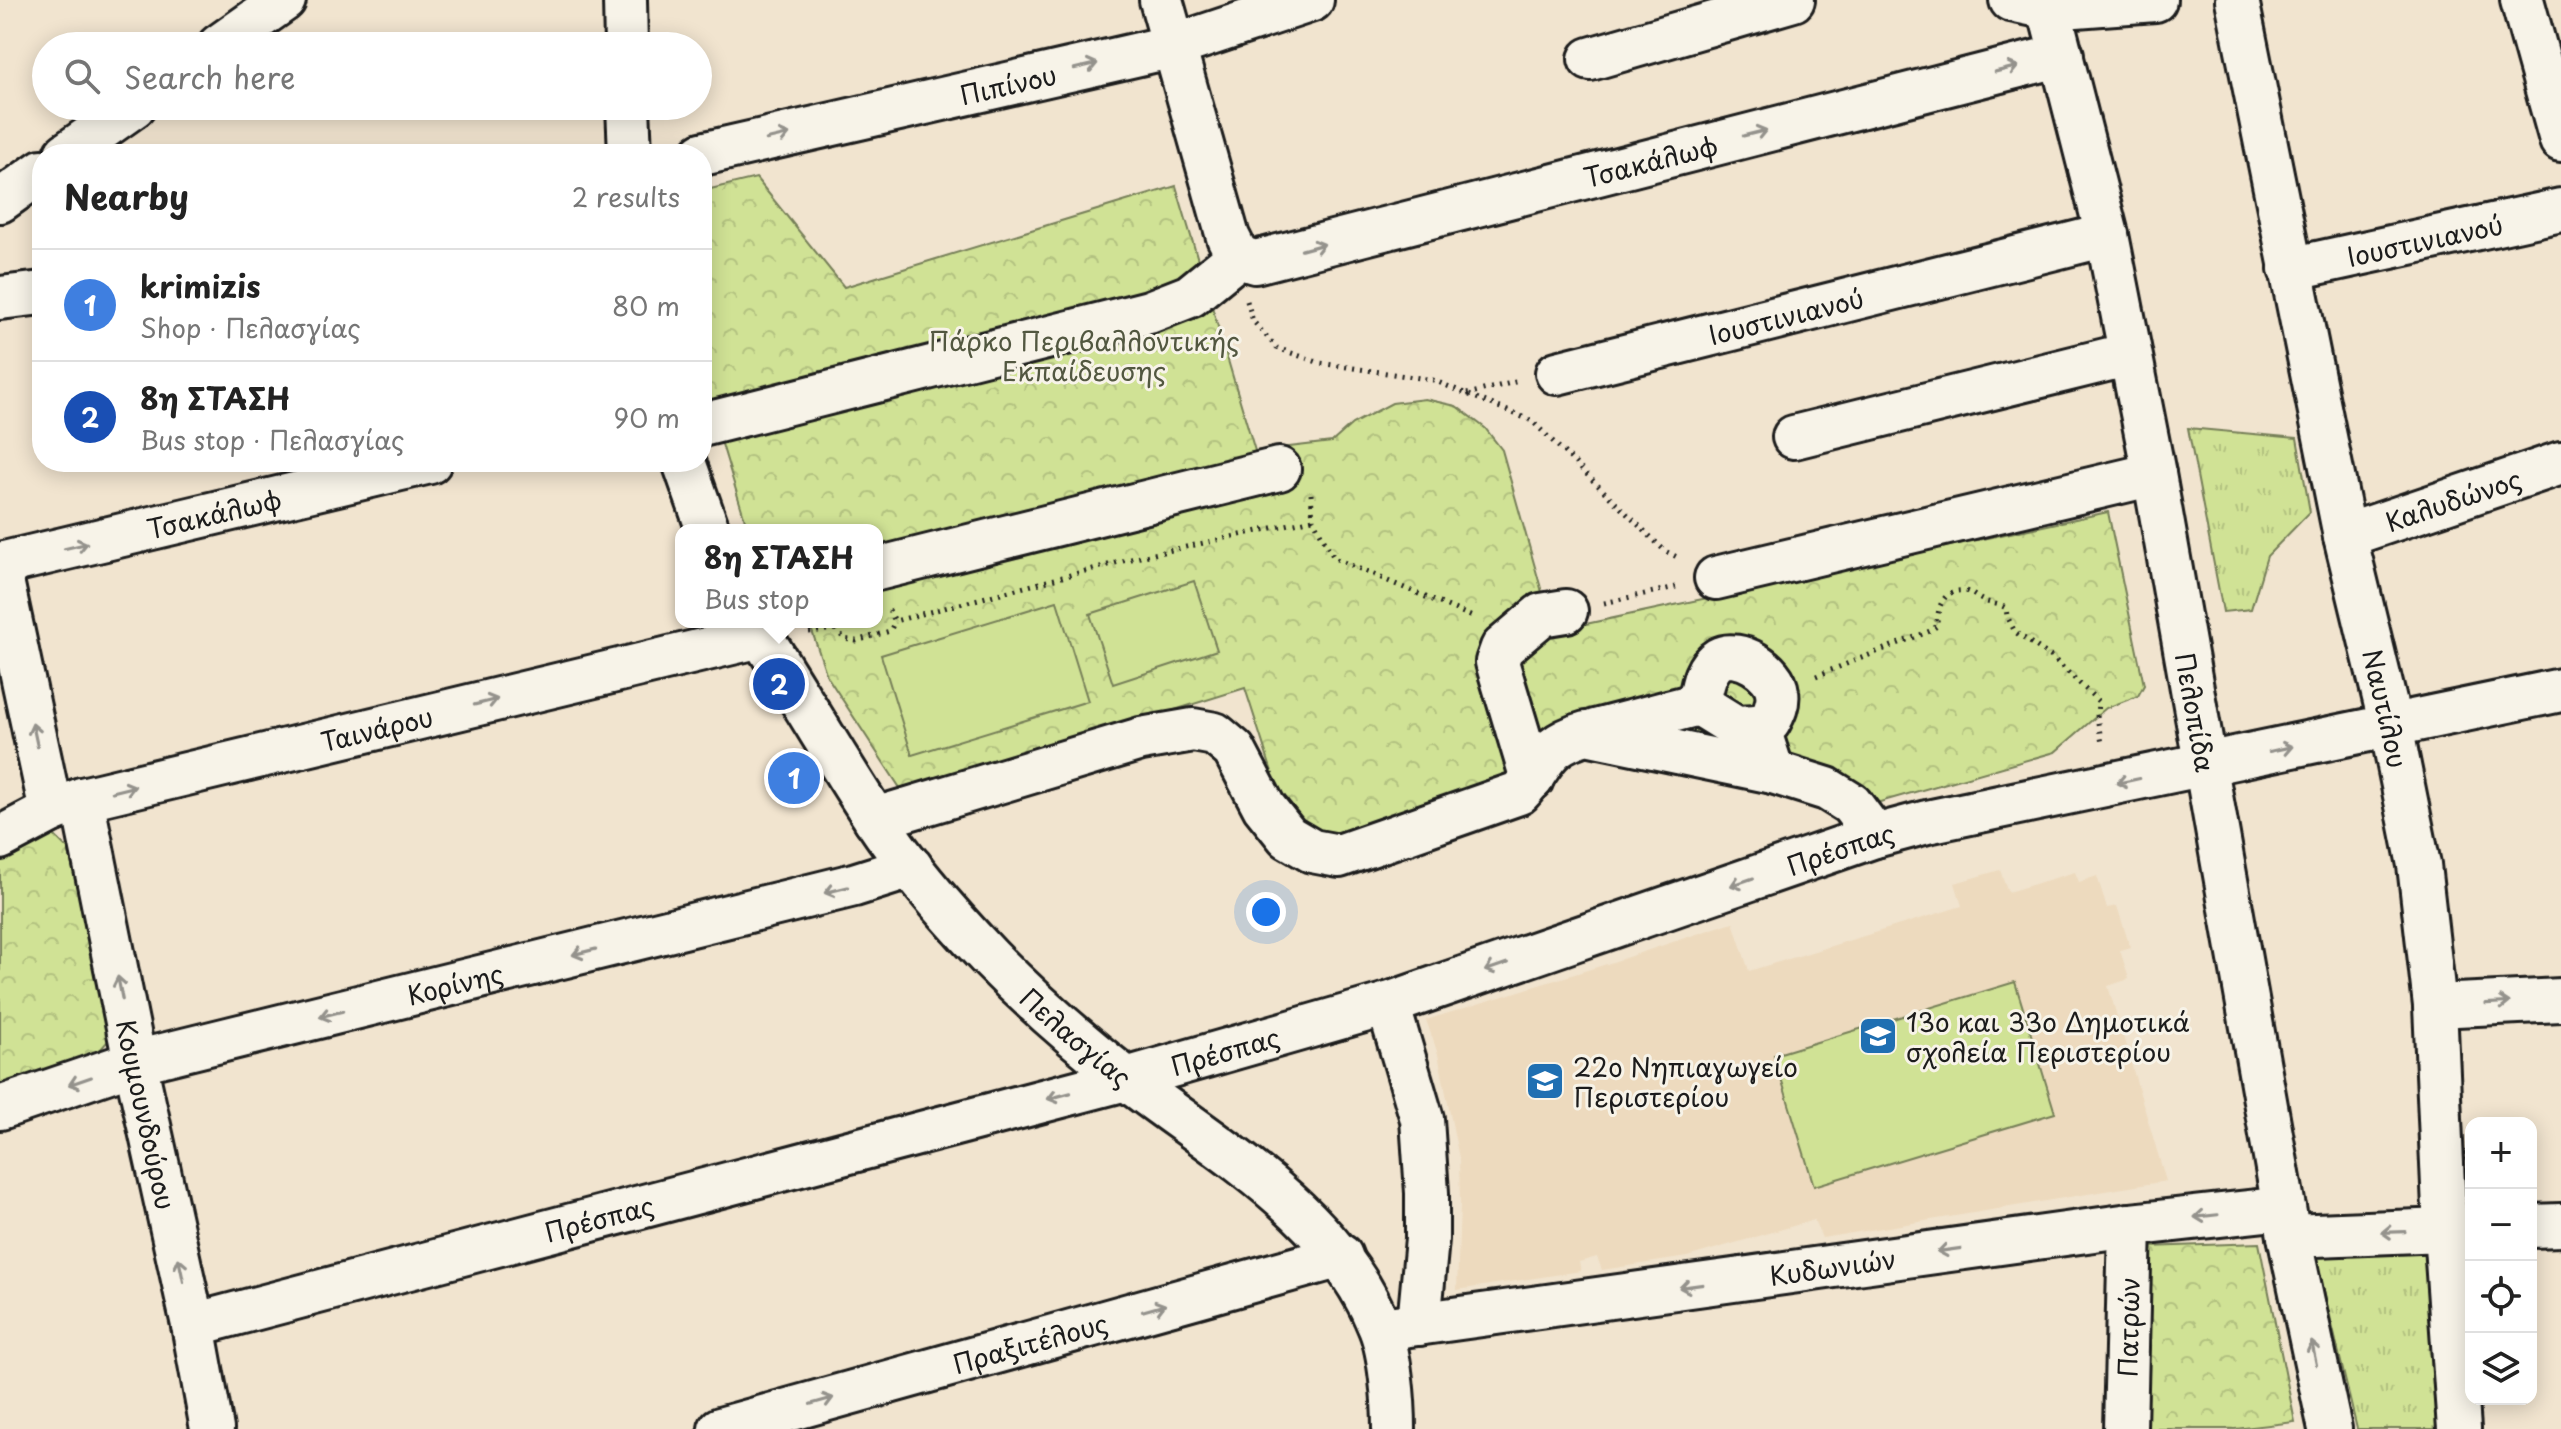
<!DOCTYPE html>
<html lang="en">
<head>
<meta charset="utf-8">
<style>
	:root { --surface:#fff; --page:#f6f6f6; --text:#222; --muted:#767676; --line:#e0e0e0; --accent:#db2777 }
	body { margin:0; font-family:"Playpen Sans",sans-serif; background:var(--page); color:var(--text) }
	.controls { position:absolute; right:24px; bottom:24px; display:grid; overflow:hidden; border-radius:16px; box-shadow:0 4px 20px #0003 }
	.controls button { width:72px; height:72px; display:grid; place-items:center; padding:0; border:0; border-bottom:2px solid var(--line); background:var(--surface); color:var(--text); font:40px sans-serif }
	.you { position:absolute; left:1266px; top:912px; width:28px; height:28px; margin:-20px; border:6px solid #fff; border-radius:50%; background:#1a73e8; box-shadow:0 0 0 12px #1a73e833 }
	.badge { display:grid; place-items:center; width:52px; height:52px; border-radius:50%; background:var(--accent); color:#fff; font-size:26px; font-weight:700 }
	.pin { position:absolute; translate:-50% -50%; border:4px solid #fff; box-shadow:0 2px 8px #0006 }
	.popup { position:absolute; left:675px; top:524px; width:208px; height:104px; box-sizing:border-box; display:grid; place-content:center; border-radius:16px; background:var(--surface); filter:drop-shadow(0 2px 6px #0005); font-size:26px; white-space:nowrap; color:var(--muted) }
	.popup b { font-size:30px; color:var(--text) }
	.popup::after { content:''; position:absolute; left:50%; top:100%; margin-left:-16px; border:16px solid transparent; border-top-color:var(--surface) }
	.list { margin:0; padding:0; list-style:none }
	h2 { display:flex; justify-content:space-between; align-items:center; height:104px; margin:0; padding:0 32px; font-size:34px }
	h2 small { font-size:26px; font-weight:400; color:var(--muted) }
	.list li { display:grid; grid-template-columns:52px 1fr auto; gap:24px; align-items:center; box-sizing:border-box; height:112px; padding:0 32px; border-top:2px solid var(--line) }
	.list b { display:block; font-size:30px; white-space:nowrap }
	.list p { margin:0; font-size:26px; white-space:nowrap; color:var(--muted) }
	.list em { font-size:26px; font-style:normal; color:var(--muted) }
	.icon { flex:none; width:44px; height:44px; fill:none; stroke:currentColor; stroke-width:2; stroke-linecap:round; stroke-linejoin:round }
	.map { position:relative; flex:none; width:2561px; height:1429px; overflow:hidden }
	.search { position:absolute; background:var(--surface); box-shadow:0 4px 20px #0003; left:32px; top:32px; width:680px; height:88px; display:flex; align-items:center; gap:20px; box-sizing:border-box; padding:0 28px; border-radius:44px; color:var(--muted); font-size:30px }
	.panel { position:absolute; background:var(--surface); box-shadow:0 4px 20px #0003; left:32px; top:144px; width:680px; height:328px; border-radius:32px }
	.map>svg:first-child { display:block }
	.built { fill:#eddabe }
	.grass { fill:url(#grass-tufts); stroke:#767f58; stroke-width:2 }
	.park { fill:url(#park-crowns); stroke:#767f58; stroke-width:2 }
	.pitch { fill:#d0e295; stroke:#767f58; stroke-width:2 }
	.lines { fill:none; stroke-linecap:round; stroke-linejoin:round }
	.minor-casing { stroke:#1c1c1c; stroke-width:48 }
	.path { stroke:#1c1c1c; stroke-width:5; stroke-dasharray:2 6; stroke-linecap:butt }
	.minor { stroke:#f7f3e8; stroke-width:42 }
	.oneway { stroke:#94928c }
	.labels { text-anchor:middle; dominant-baseline:central; stroke-width:6; stroke-linejoin:round; paint-order:stroke }
	.street-label { font-size:26px; fill:#1c1c1c; stroke:#f7f3e8 }
	.park-label { font-size:26px; fill:#525740; stroke:#f7f3e8 }
	.poi-label { font-size:26px; fill:#1c1c1c; stroke:#f7f3e8; text-anchor:start }
</style>
</head>
<body>
<div class="map">
<svg width="2561" height="1429" viewBox="0 0 2561 1429">
	<defs>
		<pattern id="grass-tufts" width="24" height="20" patternUnits="userSpaceOnUse" patternTransform="scale(2)"><rect width="24" height="20" fill="#d0e295"/><path d="M3 7l-1-3M5 7V3M7 7l1-3M15 17l-1-3M17 17v-4M19 17l1-3" fill="none" stroke="#b2c180"/></pattern>
		<pattern id="park-crowns" width="20" height="18" patternUnits="userSpaceOnUse" patternTransform="scale(2)"><rect width="20" height="18" fill="#d0e295"/><path d="M2 6a3 3 0 1 1 6 0M12 15a3 3 0 1 1 6 0" fill="none" stroke="#b2c180"/></pattern>
	</defs>
	<rect width="100%" height="100%" fill="#f1e4cf"/>
	<filter id="ink" filterUnits="userSpaceOnUse"><feTurbulence type="fractalNoise" baseFrequency=".0125" numOctaves="2"/><feDisplacementMap in="SourceGraphic" scale="16" xChannelSelector="R" yChannelSelector="G"/><feConvolveMatrix kernelMatrix="1 2 1 2 8 2 1 2 1" color-interpolation-filters="sRGB"/></filter>
	<g filter="url(#ink)">
		<polygon class="built" points="2000,870 2008,892 2075,872 2079,882 2097,876 2107,908 2117,906 2130,947 2120,950 2129,979 2108,986 2166,1181 1822,1238 1814,1220 1687,1257 1602,1270 1597,1257 1579,1262 1581,1271 1457,1290 1460,1204 1459,1158 1438,1054 1426,1020 1610,963 1733,922 1749,971 1962,906 1955,883"/>
		<g class="grass">
			<polygon points="2188,428 2297,438 2310,512 2267,556 2251,609 2223,612"/>
			<polygon points="2428,1238 2442,1429 2357,1429 2313,1245"/>
		</g>
		<g class="park">
			<polygon points="756,178 844,287 1176,186 1255,451 1332,442 1352,424 1392,403 1425,399 1456,406 1485,428 1502,450 1553,631 2108,512 2144,685 2138,696 2106,708 2055,752 1873,804 1583,726 1514,775 1359,834 1324,837 1298,823 1281,800 1245,688 904,794 827,676 809,622 877,622 877,530 748,530 702,378 702,329 705,328 702,312 702,191"/>
			<polygon points="43,835 54,835 68,849 112,1029 108,1041 100,1050 0,1088 0,859"/>
			<polygon points="2259,1243 2295,1422 2235,1429 2147,1429 2148,1247"/>
		</g>
		<g class="pitch">
			<polygon points="1194,581 1217,650 1113,684 1090,614"/>
			<polygon points="1057,601 1088,701 912,755 881,655"/>
			<polygon points="2015,982 2055,1113 1814,1186 1774,1055"/>
		</g>
		<g class="lines">
			<g class="minor-casing">
				<g id="minor">
					<polyline points="625,0 626,46"/>
					<polyline points="1161,0 1228,237 1238,257"/>
					<polyline points="2011,0 2049,8 2155,0"/>
					<path id="s1" d="M2047 0 2107 235 2154 474 2289 1236 2330 1429"/>
					<path id="s2" d="M2237 0 2345 536 2391 726 2419 865 2435 1006 2445 1231 2459 1429"/>
					<polyline points="2522,0 2561,140"/>
					<polyline points="219,46 284,0"/>
					<polyline points="1590,59 1793,0"/>
					<polyline points="628,106 630,154"/>
					<polyline points="66,154 134,106"/>
					<path id="s3" d="M702 154 1174 46 1312 0"/>
					<polyline points="0,201 42,171"/>
					<path id="s4" d="M1238 257 1255 262 2062 55"/>
					<path id="s5" d="M2290 269 2561 210"/>
					<polyline points="0,298 42,293"/>
					<path id="s6" d="M1557 373 2107 235"/>
					<polyline points="702,425 1149,312 1190,296 1238,257"/>
					<polyline points="1794,437 2130,354"/>
					<polyline points="684,462 708,530"/>
					<path id="s7" d="M2345 536 2561 463"/>
					<path id="s8" d="M0 564 430 462"/>
					<polyline points="877,569 1279,469"/>
					<polyline points="0,571 51,811"/>
					<polyline points="1716,578 2154,474"/>
					<path id="s9" d="M752 622C794 686 832 753 874 817 907 867 948 914 989 957 1032 1001 1080 1043 1129 1081 1222 1152 1335 1214 1380 1328 1390 1353 1394 1401 1394 1429"/>
					<path d="M1699 704C1702 689 1704 668 1719 659 1738 648 1775 671 1777 692 1779 703 1774 713 1769 722L1758 726"/>
					<polyline points="1595,731 1699,704 1736,727 1758,726 1773,772"/>
					<polyline points="1532,779 1497,662 1502,648 1541,615 1566,611"/>
					<path id="s10" d="M82 799 135 1062 193 1325 212 1429"/>
					<path d="M875 819 1141 739 1193 730 1215 734 1234 750 1264 807 1288 837 1312 851 1339 856 1519 793C1547 763 1541 746 1586 733L1773 772 1827 789 1851 804 1875 836"/>
					<path id="s11" d="M0 838 51 811 82 799 761 636"/>
					<polyline points="1388,1004 1422,1119 1427,1193 1427,1239 1419,1324"/>
					<polyline points="2435,1006 2561,1000"/>
					<path id="s12" d="M0 1108 135 1062 854 885 911 867"/>
					<polyline points="2531,1226 2561,1225"/>
					<polyline points="2289,1236 2471,1229"/>
					<path id="s13" d="M193 1325 1126 1079 1388 1004 1875 836 1927 822 2561 690"/>
					<path id="s14" d="M1381 1329 2130 1225 2284 1208"/>
					<path id="s15" d="M720 1429 1341 1256"/>
					<path id="s16" d="M2125 1429 2130 1225"/>
				</g>
			</g>
			<g class="path">
				<polyline points="1247,301 1253,321 1277,348 1320,363 1433,380 1532,421 1665,551 1679,558"/>
				<polyline points="1467,394 1519,381"/>
				<polyline points="1311,494 1313,519 1334,558 1475,618"/>
				<polyline points="1604,603 1676,587"/>
				<polyline points="889,610 895,621 1131,559 1313,519"/>
				<polyline points="836,629 844,639 856,641 890,631 895,621"/>
				<polyline points="809,632 836,629 837,622"/>
				<path d="M1816 676 1930 631 1937 626C1937 610 1942 588 1965 591 1971 592 1976 597 1982 600 1990 604 1998 603 2006 608L2007 616 2015 632 2053 658 2098 701 2097 718 2102 743"/>
			</g>
			<use href="#minor" class="minor"/>
		</g>
		<defs><path id="oneway-shaft" d="M-6 0H5M1.5-3L5.5 0L1.5 3" fill="none" stroke-width="1.6" stroke-linecap="round" stroke-linejoin="round" transform="scale(2)"/></defs>
		<g class="oneway">
			<use href="#oneway-shaft" transform="translate(1086 66) rotate(-13)"/>
			<use href="#oneway-shaft" transform="translate(2007 69) rotate(-14)"/>
			<use href="#oneway-shaft" transform="translate(1755 133) rotate(-14)"/>
			<use href="#oneway-shaft" transform="translate(778 137) rotate(-13)"/>
			<use href="#oneway-shaft" transform="translate(1313 247) rotate(-15)"/>
			<use href="#oneway-shaft" transform="translate(76 546) rotate(-13)"/>
			<use href="#oneway-shaft" transform="translate(486 702) rotate(-14)"/>
			<use href="#oneway-shaft" transform="translate(35 735) rotate(-102)"/>
			<use href="#oneway-shaft" transform="translate(2281 749) rotate(-12)"/>
			<use href="#oneway-shaft" transform="translate(2128 781) rotate(168)"/>
			<use href="#oneway-shaft" transform="translate(124 789) rotate(-14)"/>
			<use href="#oneway-shaft" transform="translate(1742 882) rotate(161)"/>
			<use href="#oneway-shaft" transform="translate(836 890) rotate(166)"/>
			<use href="#oneway-shaft" transform="translate(584 952) rotate(166)"/>
			<use href="#oneway-shaft" transform="translate(1496 967) rotate(161)"/>
			<use href="#oneway-shaft" transform="translate(120 988) rotate(-101)"/>
			<use href="#oneway-shaft" transform="translate(2498 1003) rotate(-3)"/>
			<use href="#oneway-shaft" transform="translate(331 1014) rotate(166)"/>
			<use href="#oneway-shaft" transform="translate(80 1081) rotate(161)"/>
			<use href="#oneway-shaft" transform="translate(1059 1096) rotate(165)"/>
			<use href="#oneway-shaft" transform="translate(2206 1216) rotate(174)"/>
			<use href="#oneway-shaft" transform="translate(2393 1232) rotate(178)"/>
			<use href="#oneway-shaft" transform="translate(1949 1250) rotate(172)"/>
			<use href="#oneway-shaft" transform="translate(181 1270) rotate(-102)"/>
			<use href="#oneway-shaft" transform="translate(1691 1286) rotate(172)"/>
			<use href="#oneway-shaft" transform="translate(1154 1308) rotate(-16)"/>
			<use href="#oneway-shaft" transform="translate(2314 1353) rotate(-102)"/>
			<use href="#oneway-shaft" transform="translate(822 1401) rotate(-16)"/>
		</g>
	</g>
	<defs>
		<g id="school-square" transform="scale(2)"><rect x="-9" y="-9" width="18" height="18" rx="4" fill="#1f6fb2" stroke="#f7f3e8"/><path d="M0-5L7-2L0 1L-7-2ZM-4 1L0 2.5L4 1V4Q0 6-4 4Z" fill="#fff"/></g>
	</defs>
	<g fill-rule="evenodd">
		<use href="#school-square" x="1878" y="1036"/>
		<use href="#school-square" x="1545" y="1081"/>
	</g>
	<g class="labels">
		<g class="street-label">
			<text stroke="none"><textPath href="#s3" startOffset="314">Πιπίνου</textPath></text>
			<text stroke="none"><textPath href="#s4" startOffset="426">Τσακάλωφ</textPath></text>
			<text stroke="none"><textPath href="#s5" startOffset="138">Ιουστινιανού</textPath></text>
			<text stroke="none"><textPath href="#s6" startOffset="236">Ιουστινιανού</textPath></text>
			<text stroke="none"><textPath href="#s7" startOffset="114">Καλυδώνος</textPath></text>
			<text stroke="none"><textPath href="#s8" startOffset="220">Τσακάλωφ</textPath></text>
			<text stroke="none"><textPath href="#s2" startOffset="724">Ναυτίλου</textPath></text>
			<text stroke="none"><textPath href="#s1" startOffset="728">Πελοπίδα</textPath></text>
			<text stroke="none"><textPath href="#s11" startOffset="394">Ταινάρου</textPath></text>
			<text stroke="none"><textPath href="#s13" startOffset="1716">Πρέσπας</textPath></text>
			<text stroke="none"><textPath href="#s12" startOffset="472">Κορίνης</textPath></text>
			<text stroke="none"><textPath href="#s9" startOffset="530">Πελασγίας</textPath></text>
			<text stroke="none"><textPath href="#s13" startOffset="1068">Πρέσπας</textPath></text>
			<text stroke="none"><textPath href="#s10" startOffset="322">Κουμουνδούρου</textPath></text>
			<text stroke="none"><textPath href="#s13" startOffset="420">Πρέσπας</textPath></text>
			<text stroke="none"><textPath href="#s14" startOffset="456">Κυδωνιών</textPath></text>
			<text stroke="none"><textPath href="#s16" startOffset="102">Πατρών</textPath></text>
			<text stroke="none"><textPath href="#s15" startOffset="322">Πραξιτέλους</textPath></text>
		</g>
		<g class="park-label">
			<text x="1084" y="340">Πάρκο Περιβαλλοντικής<tspan x="1084" dy="30">Εκπαίδευσης</tspan></text>
		</g>
		<g class="poi-label">
			<text x="1906" y="1021">13ο και 33ο Δημοτικά<tspan x="1906" dy="30">σχολεία Περιστερίου</tspan></text>
			<text x="1573" y="1066">22ο Νηπιαγωγείο<tspan x="1573" dy="30">Περιστερίου</tspan></text>
		</g>
	</g>
</svg>
<div class="controls">
<button>+</button>
<button>−</button>
<button><svg class="icon" aria-label="locate" viewBox="0 0 24 24"><circle cx="12" cy="12" r="6"/><path d="M12 2v4M12 18v4M2 12h4M18 12h4"/></svg></button>
<button><svg class="icon" aria-label="layers" viewBox="0 0 24 24"><path d="M12 4l9 5-9 5-9-5zM3 14l9 5 9-5"/></svg></button>
</div>
<div class="you"></div>
<div class="pin badge" style="left:794px;top:778px;background:#3f7fe0">1</div>
<div class="pin badge" style="left:779px;top:684px;background:#1a4fb4">2</div>
<div class="popup"><b>8η ΣΤΑΣΗ</b>Bus stop</div>
<div class="search"><svg class="icon" aria-label="search" viewBox="0 0 24 24"><circle cx="10" cy="10" r="6"/><path d="M15 15l6 6"/></svg>Search here</div>
<section class="panel">
<h2>Nearby<small>2 results</small></h2>
<ul class="list">
<li><span class="badge" style="background:#3f7fe0">1</span><div><b>krimizis</b><p>Shop · Πελασγίας</p></div><em>80 m</em></li>
<li><span class="badge" style="background:#1a4fb4">2</span><div><b>8η ΣΤΑΣΗ</b><p>Bus stop · Πελασγίας</p></div><em>90 m</em></li>
</ul>
</section>
</div>
</body>
</html>
